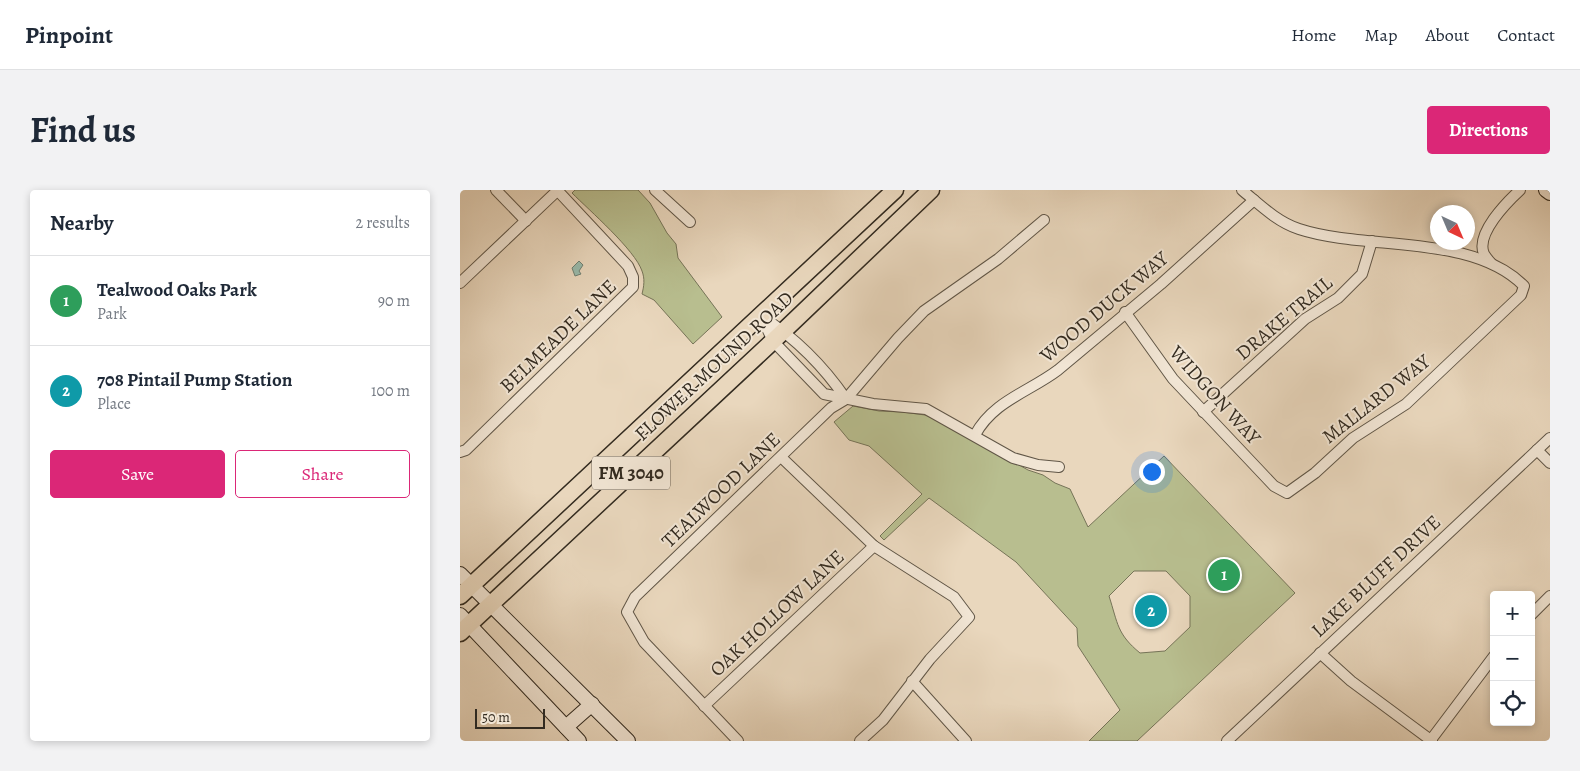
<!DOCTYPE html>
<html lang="en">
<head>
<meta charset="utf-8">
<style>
	:root { --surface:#fff; --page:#f2f2f3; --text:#1f2937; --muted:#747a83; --line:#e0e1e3; --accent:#db2777 }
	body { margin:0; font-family:Alegreya,serif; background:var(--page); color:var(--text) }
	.controls { position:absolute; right:15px; bottom:15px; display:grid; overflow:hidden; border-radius:5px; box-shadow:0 2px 8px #0003 }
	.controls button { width:45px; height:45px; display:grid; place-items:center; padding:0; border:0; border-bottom:1px solid var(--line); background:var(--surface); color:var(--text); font:25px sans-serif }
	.compass { position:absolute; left:970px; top:15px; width:45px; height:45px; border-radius:50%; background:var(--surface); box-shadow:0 2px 8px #0003; rotate:136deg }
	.scale { position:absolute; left:15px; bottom:12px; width:70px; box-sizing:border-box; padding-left:5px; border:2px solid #332b20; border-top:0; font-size:14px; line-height:18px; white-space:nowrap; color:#332b20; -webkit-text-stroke:4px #f1e5d4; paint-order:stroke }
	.you { position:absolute; left:691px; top:281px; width:18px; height:18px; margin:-12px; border:4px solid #fff; border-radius:50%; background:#1a73e8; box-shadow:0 0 0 8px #1a73e833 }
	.badge { display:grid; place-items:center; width:32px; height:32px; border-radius:50%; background:var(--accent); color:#fff; font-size:16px; font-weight:700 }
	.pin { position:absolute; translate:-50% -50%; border:2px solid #fff; box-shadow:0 1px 5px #0006 }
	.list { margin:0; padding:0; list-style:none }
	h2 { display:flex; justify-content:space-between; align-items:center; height:65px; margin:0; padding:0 20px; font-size:21px }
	h2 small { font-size:16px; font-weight:400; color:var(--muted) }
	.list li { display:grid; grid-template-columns:32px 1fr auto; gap:15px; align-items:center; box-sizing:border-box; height:90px; padding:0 20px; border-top:1px solid var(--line) }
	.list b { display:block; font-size:19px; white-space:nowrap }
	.list p { margin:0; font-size:16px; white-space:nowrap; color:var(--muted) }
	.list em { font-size:16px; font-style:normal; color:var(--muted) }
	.actions { display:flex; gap:10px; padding:15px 20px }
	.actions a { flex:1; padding:11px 0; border:1px solid var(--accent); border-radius:5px; text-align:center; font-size:18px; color:var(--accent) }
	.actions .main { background:var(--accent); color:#fff }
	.icon { flex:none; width:28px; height:28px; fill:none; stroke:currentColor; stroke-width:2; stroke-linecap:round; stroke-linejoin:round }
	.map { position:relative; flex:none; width:1090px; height:551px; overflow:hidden; border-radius:5px }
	header { display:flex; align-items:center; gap:30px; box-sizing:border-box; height:70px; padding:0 25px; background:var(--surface); border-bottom:1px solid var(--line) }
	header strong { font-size:24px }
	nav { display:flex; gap:28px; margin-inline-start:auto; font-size:18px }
	.intro { display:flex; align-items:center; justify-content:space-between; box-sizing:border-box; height:120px; padding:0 30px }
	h1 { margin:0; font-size:35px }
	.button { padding:12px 22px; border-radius:5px; background:var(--accent); color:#fff; font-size:18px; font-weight:700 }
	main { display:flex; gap:30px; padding:0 30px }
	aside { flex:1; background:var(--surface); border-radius:5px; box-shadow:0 2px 8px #0003 }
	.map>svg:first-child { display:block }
	.green { fill:#b8be8f; stroke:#767458; fill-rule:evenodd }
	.water { fill:#99baab; stroke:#708173 }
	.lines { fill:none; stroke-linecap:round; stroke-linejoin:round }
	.street-casing { stroke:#605647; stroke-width:12 }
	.secondary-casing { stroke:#332b20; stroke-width:16 }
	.primary-casing { stroke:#332b20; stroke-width:19 }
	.street { stroke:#f1e5d4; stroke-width:10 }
	.secondary { stroke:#f1e5d4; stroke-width:14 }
	.primary { stroke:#e9d7bd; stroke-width:16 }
	.labels { text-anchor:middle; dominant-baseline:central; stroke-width:4; stroke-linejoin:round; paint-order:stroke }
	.shield { fill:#f1e5d4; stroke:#6c6356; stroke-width:1 }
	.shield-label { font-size:19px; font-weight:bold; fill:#332b20 }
	.street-label { font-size:20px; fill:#332b20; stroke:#f1e5d4 }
</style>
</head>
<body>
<header>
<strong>Pinpoint</strong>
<nav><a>Home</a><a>Map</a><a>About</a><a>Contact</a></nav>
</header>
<div class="intro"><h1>Find us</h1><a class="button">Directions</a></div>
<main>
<aside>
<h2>Nearby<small>2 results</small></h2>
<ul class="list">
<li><span class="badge" style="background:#2e9e5b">1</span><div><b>Tealwood Oaks Park</b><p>Park</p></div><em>90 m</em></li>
<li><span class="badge" style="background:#0f9aa8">2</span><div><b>708 Pintail Pump Station</b><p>Place</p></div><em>100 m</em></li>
</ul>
<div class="actions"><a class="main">Save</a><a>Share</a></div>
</aside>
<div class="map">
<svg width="1090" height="551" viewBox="0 0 1090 551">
	<rect width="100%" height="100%" fill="#e9d7bd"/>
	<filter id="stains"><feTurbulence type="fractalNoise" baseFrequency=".004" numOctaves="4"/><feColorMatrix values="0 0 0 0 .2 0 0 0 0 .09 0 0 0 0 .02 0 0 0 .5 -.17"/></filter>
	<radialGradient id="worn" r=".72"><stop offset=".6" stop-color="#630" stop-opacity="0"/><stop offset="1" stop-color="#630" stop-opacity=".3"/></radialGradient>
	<g class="green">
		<path d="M115 0H178L190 13 207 43 216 54 218 68 262 127 233 154 194 110 182 104C184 96 185 89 182 81 175 60 129 20 112 3Z"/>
		<path d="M393 216 419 221 442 222 465 225 490 236 568 280 583 285 595 293 610 299 628 337 704 266 835 403 677 551H629L660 520 618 456 617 438 556 372 469 308 424 350 420 346 462 304 409 256 389 250 374 232ZM674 381H706L730 406V437L705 461 680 463C657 444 658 434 649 406Z"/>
	</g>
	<polygon class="water" points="119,71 123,75 119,81 121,84 115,86 112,78"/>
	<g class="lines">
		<g class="street-casing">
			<g id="street">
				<polyline points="36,0 66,31"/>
				<polyline points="195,0 230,32"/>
				<path d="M1031 73C1029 71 1026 67 1024 64 1015 44 1047 12 1060 0"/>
				<polyline points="0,93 98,0"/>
				<path d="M665 122 713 189 814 296 827 303 855 283 893 248 946 214 1061 105 1064 96C1012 43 906 61 839 39 817 32 799 14 782 0"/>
				<polyline points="301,126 313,151 364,204 413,214 466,219 553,268 578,275 599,277"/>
				<path d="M301 126C334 147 364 177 386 209"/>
				<polyline points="743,222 845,129 878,108 902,84 912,51"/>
				<path d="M515 245C533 211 569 202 598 180L701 94 794 10"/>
				<polyline points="1077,260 1090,273"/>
				<polyline points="0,262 6,260 173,97 173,87 168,76 98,1"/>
				<polyline points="321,267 414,356 494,407 509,427 470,469 423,530 400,551"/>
				<polyline points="1071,425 1090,406"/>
				<polyline points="860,463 891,491 972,551"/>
				<polyline points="452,491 506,551"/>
				<polyline points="244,516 414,356"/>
				<polyline points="278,551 184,452 167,422 175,407 371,218 386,209 438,148 464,121 538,69 584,30"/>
				<polyline points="767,551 1090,248"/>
				<polyline points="970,551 1034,466"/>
			</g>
		</g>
		<g class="secondary-casing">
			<g id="secondary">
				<polyline points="1086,0 1090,3"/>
				<polyline points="0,384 168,551"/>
				<polyline points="0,425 119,551"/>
				<polyline points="106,537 132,514"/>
			</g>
		</g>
		<g class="primary-casing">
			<g id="primary">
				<polyline points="0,406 435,0"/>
				<polyline points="0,443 313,151 471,0"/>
			</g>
		</g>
		<use href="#street" class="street"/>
		<use href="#secondary" class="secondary"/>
		<use href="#primary" class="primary"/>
	</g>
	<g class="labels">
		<rect class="shield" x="132" y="266.5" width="78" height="33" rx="4"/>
		<g class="shield-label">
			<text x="171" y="283">FM 3040</text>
		</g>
		<g class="street-label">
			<text transform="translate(644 117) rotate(-40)">WOOD DUCK WAY</text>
			<text transform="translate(824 128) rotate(-40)">DRAKE TRAIL</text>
			<text transform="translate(98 146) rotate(-44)">BELMEADE LANE</text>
			<text transform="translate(254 176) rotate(-43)">FLOWER MOUND ROAD</text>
			<text transform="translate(755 205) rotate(48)">WIDGON WAY</text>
			<text transform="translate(916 209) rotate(-38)">MALLARD WAY</text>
			<text transform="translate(261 300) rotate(-44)">TEALWOOD LANE</text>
			<text transform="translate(916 386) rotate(-43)">LAKE BLUFF DRIVE</text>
			<text transform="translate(317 423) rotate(-43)">OAK HOLLOW LANE</text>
		</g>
	</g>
	<rect width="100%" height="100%" filter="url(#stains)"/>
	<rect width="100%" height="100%" fill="url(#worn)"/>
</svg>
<div class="controls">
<button>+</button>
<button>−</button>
<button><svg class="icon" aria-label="locate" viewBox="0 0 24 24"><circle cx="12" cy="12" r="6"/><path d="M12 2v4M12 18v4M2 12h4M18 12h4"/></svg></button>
</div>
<svg class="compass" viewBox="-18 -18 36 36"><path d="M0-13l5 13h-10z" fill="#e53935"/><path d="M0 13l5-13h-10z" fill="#747a83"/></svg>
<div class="scale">50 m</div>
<div class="you"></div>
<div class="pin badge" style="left:764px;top:385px;background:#2e9e5b">1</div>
<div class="pin badge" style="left:691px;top:421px;background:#0f9aa8">2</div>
</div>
</main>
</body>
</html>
